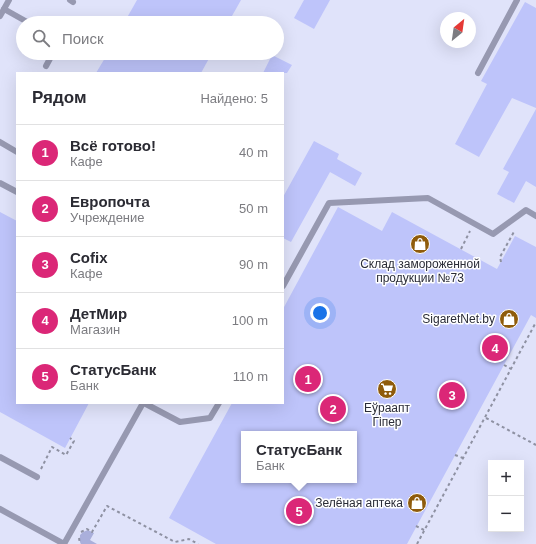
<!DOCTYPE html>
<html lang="ru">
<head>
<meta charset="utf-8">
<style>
	:root { --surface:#fff; --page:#f7f7f7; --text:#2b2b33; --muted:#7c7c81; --line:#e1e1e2; --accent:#db2777 }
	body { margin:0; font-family:Helvetica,sans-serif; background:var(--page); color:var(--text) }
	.controls { position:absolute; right:12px; bottom:12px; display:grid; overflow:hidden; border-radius:0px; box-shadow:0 4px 16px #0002 }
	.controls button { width:36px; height:36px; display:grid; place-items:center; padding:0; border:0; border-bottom:1px solid var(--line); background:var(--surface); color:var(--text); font:20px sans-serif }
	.compass { position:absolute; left:440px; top:12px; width:36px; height:36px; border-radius:50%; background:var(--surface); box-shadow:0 4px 16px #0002; rotate:29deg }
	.you { position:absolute; left:320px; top:313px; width:14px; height:14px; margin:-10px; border:3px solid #fff; border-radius:50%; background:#1a73e8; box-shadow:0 0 0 6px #1a73e833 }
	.badge { display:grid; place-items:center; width:26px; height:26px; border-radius:50%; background:var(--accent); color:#fff; font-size:13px; font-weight:700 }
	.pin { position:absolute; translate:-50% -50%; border:2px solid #fff; box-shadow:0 1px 4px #0006 }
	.popup { position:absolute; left:241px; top:431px; width:116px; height:52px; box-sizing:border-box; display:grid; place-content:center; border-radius:0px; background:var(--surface); filter:drop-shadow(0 1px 3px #0005); font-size:13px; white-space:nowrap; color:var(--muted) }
	.popup b { font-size:15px; color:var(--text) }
	.popup::after { content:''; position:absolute; left:50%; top:100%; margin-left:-8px; border:8px solid transparent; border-top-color:var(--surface) }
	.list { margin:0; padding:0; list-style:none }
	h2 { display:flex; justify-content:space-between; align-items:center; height:52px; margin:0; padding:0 16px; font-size:17px }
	h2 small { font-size:13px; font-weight:400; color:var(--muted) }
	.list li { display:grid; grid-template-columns:26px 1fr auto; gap:12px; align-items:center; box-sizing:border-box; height:56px; padding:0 16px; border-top:1px solid var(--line) }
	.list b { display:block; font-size:15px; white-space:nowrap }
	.list p { margin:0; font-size:13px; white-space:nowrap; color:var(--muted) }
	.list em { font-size:13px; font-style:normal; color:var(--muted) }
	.icon { flex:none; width:22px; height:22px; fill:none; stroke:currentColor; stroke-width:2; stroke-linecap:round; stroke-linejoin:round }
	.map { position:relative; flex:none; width:536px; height:544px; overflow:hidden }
	.search { position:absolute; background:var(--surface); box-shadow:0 4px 16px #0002; left:16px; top:16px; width:268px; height:44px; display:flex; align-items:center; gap:10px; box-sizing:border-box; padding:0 14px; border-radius:22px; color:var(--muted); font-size:15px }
	.panel { position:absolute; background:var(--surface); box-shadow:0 4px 16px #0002; left:16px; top:72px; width:268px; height:332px; border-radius:0px }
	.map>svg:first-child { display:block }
	.green { fill:#aaafdb }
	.building { fill:#bec4fa; fill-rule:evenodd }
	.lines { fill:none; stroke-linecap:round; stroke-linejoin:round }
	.path { stroke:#8e91a2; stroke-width:2; stroke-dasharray:3 3; stroke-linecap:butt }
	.lane { stroke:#9799b1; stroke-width:6 }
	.labels { text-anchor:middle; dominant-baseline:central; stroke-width:3; stroke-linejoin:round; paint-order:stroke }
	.poi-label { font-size:12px; fill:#2a2c37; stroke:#fff }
</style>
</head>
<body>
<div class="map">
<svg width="536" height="544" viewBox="0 0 536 544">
	<rect width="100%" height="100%" fill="#e0e3fa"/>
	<polygon class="green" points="88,530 94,533 90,540 97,544 81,544 80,542 80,535 83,532"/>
	<g class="building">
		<polygon points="137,0 241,0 228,23 124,23"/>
		<polygon points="304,0 330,0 314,29 294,18"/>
		<polygon points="525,2 536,8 536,108 512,98 479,157 455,144 487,84 481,81"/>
		<polygon points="108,53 212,53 201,73 96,73"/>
		<polygon points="272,55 292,65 287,73 263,73"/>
		<polygon points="536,109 536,187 526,181 514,203 497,194 509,172 503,169"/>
		<polygon points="314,141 339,154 337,159 362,173 355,186 330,172 291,242 283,238 283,197"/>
		<path d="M338 207 382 231 392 212 497 269 515 236 536 247V318L531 315 407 544H216L169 518 232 403H283V309ZM244 434H354V480H244Z"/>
		<polygon points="0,212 17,221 17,403 89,403 65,448 0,412"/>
	</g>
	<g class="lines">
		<g class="path">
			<polyline points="461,249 470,231"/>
			<polyline points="501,262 500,257 515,230"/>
			<polyline points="504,365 511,369"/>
			<polyline points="486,418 536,445"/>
			<polyline points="455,455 463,458"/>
			<polyline points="41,469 52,447 66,455 74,441 70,438"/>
			<polyline points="416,526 424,530"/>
			<polyline points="81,532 87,529 92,532 107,506 175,542 189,539 198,544"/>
			<polyline points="79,538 80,544"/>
			<polyline points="417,544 535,324 536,325"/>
		</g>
		<g class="lane">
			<polyline points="70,0 73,2"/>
			<polyline points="4,9 29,23"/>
			<polyline points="0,16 9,0"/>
			<polyline points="46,66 53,53"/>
			<polyline points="478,73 517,0"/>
			<polyline points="0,142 17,152"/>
			<polyline points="0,183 17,192"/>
			<polyline points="283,286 329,203 428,198 493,234 526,210 536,216"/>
			<polyline points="144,403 180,422 210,418 219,403"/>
			<polyline points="0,457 37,477"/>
			<polyline points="0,509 64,544"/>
			<polyline points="64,544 143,403"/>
		</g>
	</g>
	<defs>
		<g id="shop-disc" transform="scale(1)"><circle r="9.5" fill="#8f5b0b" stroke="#fff"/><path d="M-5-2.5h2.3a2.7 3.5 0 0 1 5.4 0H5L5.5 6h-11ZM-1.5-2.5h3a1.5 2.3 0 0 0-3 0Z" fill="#fff"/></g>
		<g id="supermarket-disc" transform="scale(1)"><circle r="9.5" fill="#8f5b0b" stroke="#fff"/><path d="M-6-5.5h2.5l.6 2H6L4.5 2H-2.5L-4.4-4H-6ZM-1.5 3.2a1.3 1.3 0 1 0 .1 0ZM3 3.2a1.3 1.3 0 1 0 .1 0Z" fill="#fff"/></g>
	</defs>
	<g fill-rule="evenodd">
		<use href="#shop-disc" x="420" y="244"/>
		<use href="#shop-disc" x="509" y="319"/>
		<use href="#supermarket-disc" x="387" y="389"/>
		<use href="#shop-disc" x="417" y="503"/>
	</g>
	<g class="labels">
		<g class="poi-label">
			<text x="420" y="264">Склад замороженной<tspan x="420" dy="14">продукции №73</tspan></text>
			<text x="495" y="319" text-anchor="end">SigaretNet.by</text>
			<text x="387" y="408">Еўраапт<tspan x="387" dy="14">Гіпер</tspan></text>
			<text x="403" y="503" text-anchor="end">Зелёная аптека</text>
		</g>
	</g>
</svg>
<div class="controls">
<button>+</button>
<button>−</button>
</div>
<svg class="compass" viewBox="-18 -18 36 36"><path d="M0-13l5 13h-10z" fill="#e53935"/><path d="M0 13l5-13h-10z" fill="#7c7c81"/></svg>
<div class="you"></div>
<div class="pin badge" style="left:308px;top:379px">1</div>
<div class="pin badge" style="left:333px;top:409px">2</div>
<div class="pin badge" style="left:452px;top:395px">3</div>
<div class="pin badge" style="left:495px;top:348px">4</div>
<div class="pin badge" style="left:299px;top:511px">5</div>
<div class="popup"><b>СтатусБанк</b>Банк</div>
<div class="search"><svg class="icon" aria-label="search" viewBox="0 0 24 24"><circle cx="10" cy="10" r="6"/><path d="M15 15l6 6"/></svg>Поиск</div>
<section class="panel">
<h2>Рядом<small>Найдено: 5</small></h2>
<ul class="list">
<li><span class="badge">1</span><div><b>Всё готово!</b><p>Кафе</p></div><em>40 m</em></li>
<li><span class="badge">2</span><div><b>Европочта</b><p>Учреждение</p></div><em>50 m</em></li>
<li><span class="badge">3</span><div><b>Cofix</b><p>Кафе</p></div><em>90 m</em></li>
<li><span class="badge">4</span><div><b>ДетМир</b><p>Магазин</p></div><em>100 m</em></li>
<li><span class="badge">5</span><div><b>СтатусБанк</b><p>Банк</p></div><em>110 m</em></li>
</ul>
</section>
</div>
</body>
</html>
